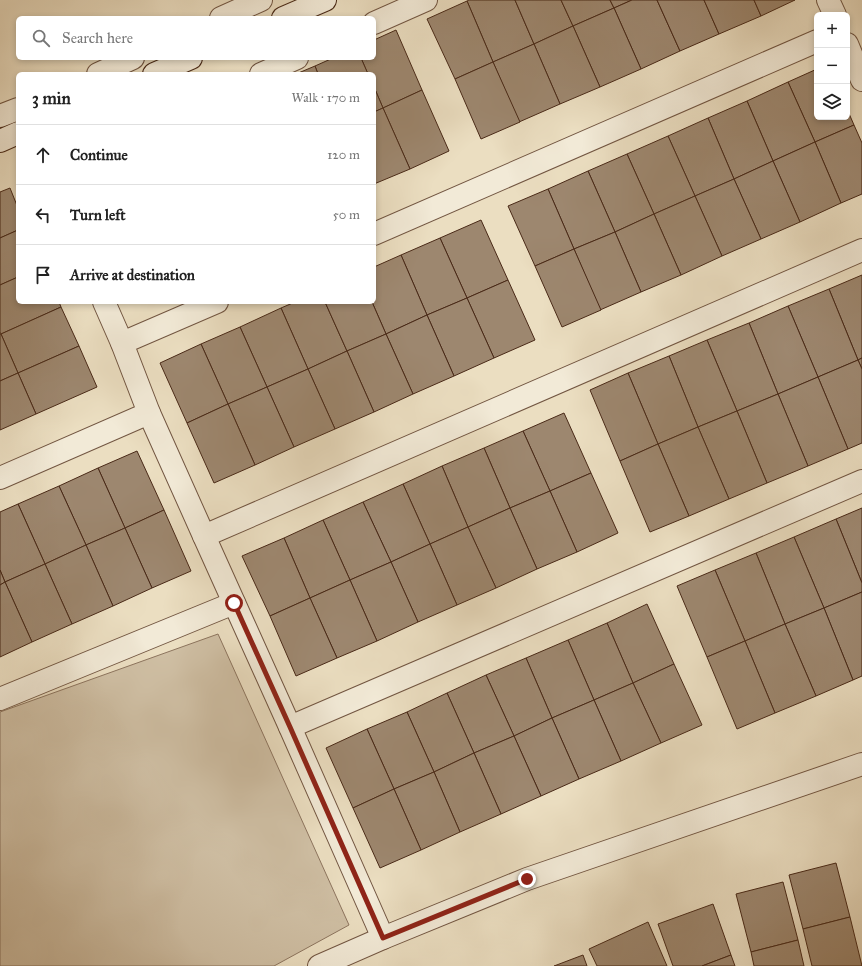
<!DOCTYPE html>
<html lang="en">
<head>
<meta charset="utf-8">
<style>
	:root { --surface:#fff; --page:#f6f6f6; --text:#222; --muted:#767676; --line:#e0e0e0 }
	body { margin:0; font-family:"IM FELL Great Primer",serif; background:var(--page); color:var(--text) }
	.controls { position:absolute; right:12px; top:12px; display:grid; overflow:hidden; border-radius:6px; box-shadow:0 2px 6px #0003 }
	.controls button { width:36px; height:36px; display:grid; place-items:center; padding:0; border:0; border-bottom:1px solid var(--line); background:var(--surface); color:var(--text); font:20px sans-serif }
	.stop { position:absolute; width:12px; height:12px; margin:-9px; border:3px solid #8f2418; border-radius:50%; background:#fff }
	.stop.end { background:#8f2418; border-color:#fff; box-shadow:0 1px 4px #0008 }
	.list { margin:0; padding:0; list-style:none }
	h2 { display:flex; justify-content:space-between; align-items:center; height:52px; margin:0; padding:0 16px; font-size:17px }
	h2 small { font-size:13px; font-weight:400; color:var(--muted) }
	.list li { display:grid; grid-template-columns:26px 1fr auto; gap:12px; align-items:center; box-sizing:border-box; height:60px; padding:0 16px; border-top:1px solid var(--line) }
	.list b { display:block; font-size:15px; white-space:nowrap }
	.list em { font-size:13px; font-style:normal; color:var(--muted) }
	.icon { flex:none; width:22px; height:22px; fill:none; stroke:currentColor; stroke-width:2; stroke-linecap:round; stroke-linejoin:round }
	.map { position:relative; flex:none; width:862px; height:966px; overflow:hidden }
	.search { position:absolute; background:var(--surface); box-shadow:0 2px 6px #0003; left:16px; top:16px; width:360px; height:44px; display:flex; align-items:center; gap:10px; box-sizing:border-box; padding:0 14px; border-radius:6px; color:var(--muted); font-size:15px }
	.panel { position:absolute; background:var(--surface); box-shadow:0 2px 6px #0003; left:16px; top:72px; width:360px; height:232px; border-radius:6px }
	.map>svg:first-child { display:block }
	.park { fill:#cfbfa4; stroke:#8c745e }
	.building { fill:#9d876f; stroke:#492917 }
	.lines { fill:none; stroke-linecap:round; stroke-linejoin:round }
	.street-casing { stroke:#725642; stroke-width:24 }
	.secondary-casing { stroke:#492917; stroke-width:24 }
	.street { stroke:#f2ead7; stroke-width:22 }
	.secondary { stroke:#f2ead7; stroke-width:22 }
	.route { stroke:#8f2418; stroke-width:5 }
</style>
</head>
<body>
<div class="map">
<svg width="862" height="966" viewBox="0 0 862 966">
	<rect width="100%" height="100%" fill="#ebdec1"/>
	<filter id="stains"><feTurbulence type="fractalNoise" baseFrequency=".005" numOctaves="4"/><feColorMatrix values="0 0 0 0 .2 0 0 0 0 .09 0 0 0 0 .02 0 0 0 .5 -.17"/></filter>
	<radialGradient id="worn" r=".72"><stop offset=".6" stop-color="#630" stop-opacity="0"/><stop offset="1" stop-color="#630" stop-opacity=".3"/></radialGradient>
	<polygon class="park" points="218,634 349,925 274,966 0,966 0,712"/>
	<g class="building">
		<polygon points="469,0 515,0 534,44 493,62 467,1"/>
		<polygon points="515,0 561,0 573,26 534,44"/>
		<polygon points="561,0 610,0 614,8 573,26"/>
		<polygon points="610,0 632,0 614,8"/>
		<polygon points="632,0 657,0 680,51 641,69 614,8"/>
		<polygon points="657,0 704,0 719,34 680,51"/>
		<polygon points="704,0 754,0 761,16 719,34"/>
		<polygon points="754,0 795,0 761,16"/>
		<polygon points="467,1 493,62 455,79 427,19"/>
		<polygon points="614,8 641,69 600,87 573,26"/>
		<polygon points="573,26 600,87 560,104 534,44"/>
		<polygon points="396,30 422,90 383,108 374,87 374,74 368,74 361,58 374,58 374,40"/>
		<polygon points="534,44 560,104 519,122 493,62"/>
		<polygon points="333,58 361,58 368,74 318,74 315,66"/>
		<polygon points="493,62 520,122 481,139 455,79"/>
		<polygon points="315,66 318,74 296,74"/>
		<polygon points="817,69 817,117 847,117 847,109 854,125 815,142 788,82"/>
		<polygon points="788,82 815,142 773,161 747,101"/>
		<polygon points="374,87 383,108 374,112"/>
		<polygon points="422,90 449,151 410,169 383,108"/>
		<polygon points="747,101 773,161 734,179 708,118"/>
		<polygon points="383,108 410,169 374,184 374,112"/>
		<polygon points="708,118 734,179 695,196 668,136"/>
		<polygon points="854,125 862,143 862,194 841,203 815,142"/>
		<polygon points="668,136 695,196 654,214 627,154"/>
		<polygon points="815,142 841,203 800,222 773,161"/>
		<polygon points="627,154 654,214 615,232 588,171"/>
		<polygon points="773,161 800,222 761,239 734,179"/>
		<polygon points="588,171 615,232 574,249 548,189"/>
		<polygon points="734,179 761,239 722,256 695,196"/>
		<polygon points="10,188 18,208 18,230 0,238 0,192"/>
		<polygon points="548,189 574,249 535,266 508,206"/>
		<polygon points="695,196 722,256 681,275 654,214"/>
		<polygon points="654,214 681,275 641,292 615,232"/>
		<polygon points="481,220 508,280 467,298 440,238"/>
		<polygon points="18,230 18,277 0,285 0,238"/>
		<polygon points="615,232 641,292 600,310 574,249"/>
		<polygon points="440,238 467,298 427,315 401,255"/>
		<polygon points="574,249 601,310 562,327 535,266"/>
		<polygon points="401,255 427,315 386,334 372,302 374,302 374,267"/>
		<polygon points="862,275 862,358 858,360 829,289"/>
		<polygon points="18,277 18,302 59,302 61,307 1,334 0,332 0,285"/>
		<polygon points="508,280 535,340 494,358 467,298"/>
		<polygon points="829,289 858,360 818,377 788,306"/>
		<polygon points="467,298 494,358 454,376 427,315"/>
		<polygon points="295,302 325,302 347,351 308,369 281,308"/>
		<polygon points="325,302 372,302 386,334 347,351"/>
		<polygon points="788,306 818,377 778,394 749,323"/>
		<polygon points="61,307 79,346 18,373 1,334"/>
		<polygon points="281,308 308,369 267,387 240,327"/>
		<polygon points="427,315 454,376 413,394 386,334"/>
		<polygon points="749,323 778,394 737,411 707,340"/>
		<polygon points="240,327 267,387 228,404 201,344"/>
		<polygon points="0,334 1,334 18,373 0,381"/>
		<polygon points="386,334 413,394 374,412 347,351"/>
		<polygon points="707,340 737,411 698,427 669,356"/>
		<polygon points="201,344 228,404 187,423 160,363"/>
		<polygon points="79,346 97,387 36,414 18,373"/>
		<polygon points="347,351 374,412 335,429 308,369"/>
		<polygon points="669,356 698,427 658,444 628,373"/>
		<polygon points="862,358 862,369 858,360"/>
		<polygon points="858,360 862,369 862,443 848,449 818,377"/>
		<polygon points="308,369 335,429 294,447 267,387"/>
		<polygon points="18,373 36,414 0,430 0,381"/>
		<polygon points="628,373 658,444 620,461 590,390"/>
		<polygon points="818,377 848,449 808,466 778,394"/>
		<polygon points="267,387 294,447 255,465 228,404"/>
		<polygon points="778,394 808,466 767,483 737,411"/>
		<polygon points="228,404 255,465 214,483 187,423"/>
		<polygon points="737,411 767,483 729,499 698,427"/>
		<polygon points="564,413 591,473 550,491 523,431"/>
		<polygon points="698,427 729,499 689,516 658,444"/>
		<polygon points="523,431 550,491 510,508 484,448"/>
		<polygon points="658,444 689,516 650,532 620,461"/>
		<polygon points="484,448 510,508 468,527 442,466"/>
		<polygon points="137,451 164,510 125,528 98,468"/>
		<polygon points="442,466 468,527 430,544 403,484"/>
		<polygon points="98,468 125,528 86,545 59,486"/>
		<polygon points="591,473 618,533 577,552 550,491"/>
		<polygon points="403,484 430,544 391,562 363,502"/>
		<polygon points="59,486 86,545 45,564 18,504"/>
		<polygon points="550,491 577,552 537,569 510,508"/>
		<polygon points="363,502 391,562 350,580 323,520"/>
		<polygon points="18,504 45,564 5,582 0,570 0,512"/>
		<polygon points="510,508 537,569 496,588 468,527"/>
		<polygon points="862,508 862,583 836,519"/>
		<polygon points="164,510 191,571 152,588 125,528"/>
		<polygon points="836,519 862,583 862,592 824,608 794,537"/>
		<polygon points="323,520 350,580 310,598 284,538"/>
		<polygon points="468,527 496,588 457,605 430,544"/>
		<polygon points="125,528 152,588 113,606 86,545"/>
		<polygon points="794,537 824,608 785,624 756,553"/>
		<polygon points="284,538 310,598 270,616 242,556"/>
		<polygon points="430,544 457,605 418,622 391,562"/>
		<polygon points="86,545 113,606 72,624 45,564"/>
		<polygon points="756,553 785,624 745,641 715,570"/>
		<polygon points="391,562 418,622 377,641 350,580"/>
		<polygon points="45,564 72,624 32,642 5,582"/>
		<polygon points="0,570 5,582 0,585"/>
		<polygon points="715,570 745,641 707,657 677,586"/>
		<polygon points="350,580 377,641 337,658 310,598"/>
		<polygon points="5,582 32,642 0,657 0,585"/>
		<polygon points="862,592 862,676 853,680 824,608"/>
		<polygon points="310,598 337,658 296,676 270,616"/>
		<polygon points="647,604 674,664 633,683 607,623"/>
		<polygon points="824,608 853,680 816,696 785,624"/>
		<polygon points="607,623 633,683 594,700 568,640"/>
		<polygon points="785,624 816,696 775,713 745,641"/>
		<polygon points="568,640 594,700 552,718 526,658"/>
		<polygon points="745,641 775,713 737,729 707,657"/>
		<polygon points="526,658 552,718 514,736 486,675"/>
		<polygon points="674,664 702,725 661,743 633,683"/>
		<polygon points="486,675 514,736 474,753 447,693"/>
		<polygon points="633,683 661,743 621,761 594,700"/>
		<polygon points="447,693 474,753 434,772 407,712"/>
		<polygon points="594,700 621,761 579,779 552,718"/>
		<polygon points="407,712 434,772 394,789 367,729"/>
		<polygon points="552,718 579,779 541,796 514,736"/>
		<polygon points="367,729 394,789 353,808 326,748"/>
		<polygon points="514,736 541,796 501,814 474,753"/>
		<polygon points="474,753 501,814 460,832 434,772"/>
		<polygon points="434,772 460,832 421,850 394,789"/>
		<polygon points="394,789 421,850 380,868 353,808"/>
		<polygon points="836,863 850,917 803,929 789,875"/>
		<polygon points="783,882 798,940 751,952 736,894"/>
		<polygon points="713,904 731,955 702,966 673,966 658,924"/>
		<polygon points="850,917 862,966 812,966 803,929"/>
		<polygon points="648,922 667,966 597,966 589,949"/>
		<polygon points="798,940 804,966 754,966 751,952"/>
		<polygon points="583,955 587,966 554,966"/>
		<polygon points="731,955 735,966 702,966"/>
	</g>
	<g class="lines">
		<g class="street-casing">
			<g id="street">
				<polyline points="828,0 835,15"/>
				<polyline points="221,18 261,0"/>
				<polyline points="374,23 426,0"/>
				<polyline points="847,44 862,80"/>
				<polyline points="98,74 133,58"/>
				<polyline points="261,74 297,58"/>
				<polyline points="0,116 18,109"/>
				<polyline points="374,234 817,41"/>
				<polyline points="104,302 122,343 149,413 204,536 290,727 383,938"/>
				<polyline points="122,343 217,302"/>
				<polyline points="0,478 149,413"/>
				<polyline points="204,536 862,250"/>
				<polyline points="0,699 234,603"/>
				<polyline points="290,727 862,481"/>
				<polyline points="319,966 383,938 527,879 862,764"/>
			</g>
		</g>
		<g class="secondary-casing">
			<g id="secondary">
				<polyline points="283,18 325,0"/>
				<polyline points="154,74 191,58"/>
				<polyline points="0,141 18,133"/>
			</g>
		</g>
		<use href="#street" class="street"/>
		<use href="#secondary" class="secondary"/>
	</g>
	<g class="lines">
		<polyline class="route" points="234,603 290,727 383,938 527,879"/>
	</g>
	<rect width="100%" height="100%" filter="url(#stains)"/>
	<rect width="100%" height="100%" fill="url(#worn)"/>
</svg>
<div class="controls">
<button>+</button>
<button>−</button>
<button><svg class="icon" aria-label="layers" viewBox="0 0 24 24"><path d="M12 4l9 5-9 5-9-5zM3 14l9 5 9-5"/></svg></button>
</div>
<div class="stop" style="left:234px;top:603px"></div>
<div class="stop end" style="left:527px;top:879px"></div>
<div class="search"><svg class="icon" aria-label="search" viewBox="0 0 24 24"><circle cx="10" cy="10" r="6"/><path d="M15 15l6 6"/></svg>Search here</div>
<section class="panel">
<h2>3 min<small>Walk · 170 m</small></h2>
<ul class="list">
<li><svg class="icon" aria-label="ahead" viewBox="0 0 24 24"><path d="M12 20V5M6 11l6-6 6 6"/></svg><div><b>Continue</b></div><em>120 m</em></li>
<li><svg class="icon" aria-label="left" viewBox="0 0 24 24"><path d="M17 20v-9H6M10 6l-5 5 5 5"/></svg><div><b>Turn left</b></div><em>50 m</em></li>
<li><svg class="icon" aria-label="arrive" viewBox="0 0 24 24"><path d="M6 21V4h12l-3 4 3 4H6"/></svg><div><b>Arrive at destination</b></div></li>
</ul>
</section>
</div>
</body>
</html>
